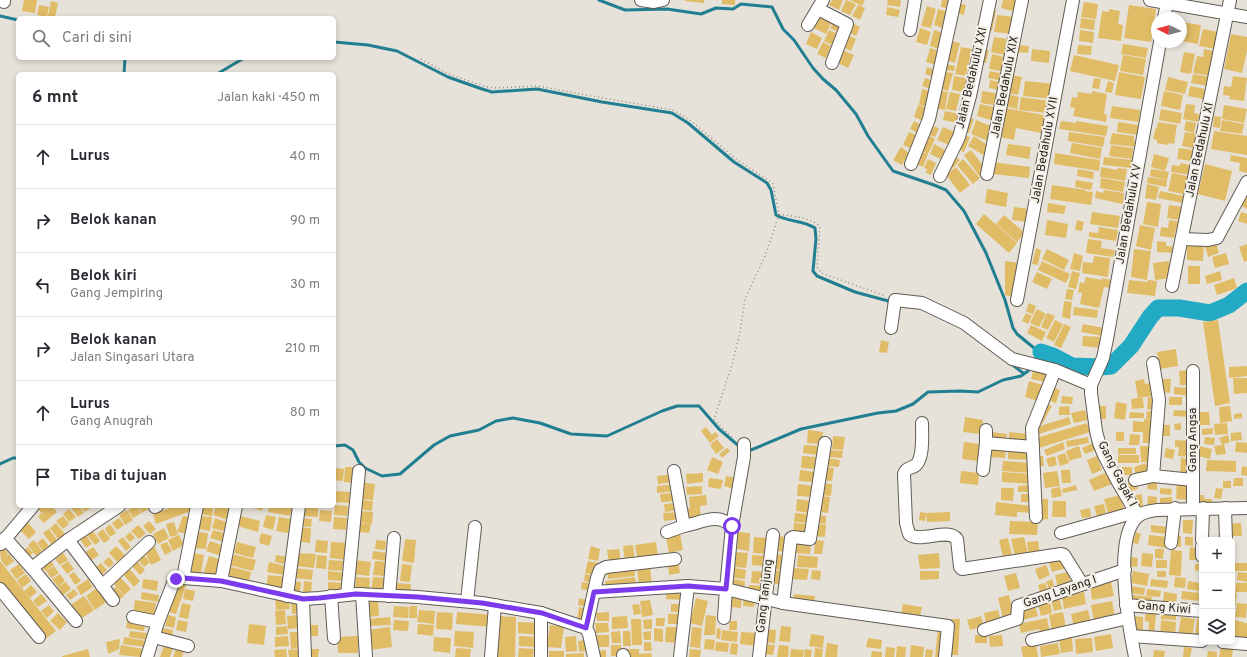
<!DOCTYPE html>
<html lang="id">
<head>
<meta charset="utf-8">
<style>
	:root { --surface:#fff; --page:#f7f7f7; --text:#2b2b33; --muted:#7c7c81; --line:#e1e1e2 }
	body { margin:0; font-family:Overpass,sans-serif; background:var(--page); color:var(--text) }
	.controls { position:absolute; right:12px; bottom:12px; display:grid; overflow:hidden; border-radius:6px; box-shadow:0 2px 6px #0003 }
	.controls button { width:36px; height:36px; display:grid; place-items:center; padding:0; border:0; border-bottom:1px solid var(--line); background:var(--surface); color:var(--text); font:20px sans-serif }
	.compass { position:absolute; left:1151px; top:12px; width:36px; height:36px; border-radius:50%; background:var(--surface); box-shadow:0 2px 6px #0003; rotate:276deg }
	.stop { position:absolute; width:12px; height:12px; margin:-9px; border:3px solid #7c3aed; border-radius:50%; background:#fff }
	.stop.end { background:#7c3aed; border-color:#fff; box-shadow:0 1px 4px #0008 }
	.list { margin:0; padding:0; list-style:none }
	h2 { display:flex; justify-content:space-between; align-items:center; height:52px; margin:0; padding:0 16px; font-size:17px }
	h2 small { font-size:13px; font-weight:400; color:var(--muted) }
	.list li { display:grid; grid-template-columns:26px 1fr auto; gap:12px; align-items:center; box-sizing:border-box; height:64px; padding:0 16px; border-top:1px solid var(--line) }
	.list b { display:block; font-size:15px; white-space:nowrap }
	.list p { margin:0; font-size:13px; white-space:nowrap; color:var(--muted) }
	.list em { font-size:13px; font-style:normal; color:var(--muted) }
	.icon { flex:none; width:22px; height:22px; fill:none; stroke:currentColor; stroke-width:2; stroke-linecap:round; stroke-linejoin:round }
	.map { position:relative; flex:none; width:1247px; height:657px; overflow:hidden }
	.search { position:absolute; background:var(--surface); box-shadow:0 2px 6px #0003; left:16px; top:16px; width:320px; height:44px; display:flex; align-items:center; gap:10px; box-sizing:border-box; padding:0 14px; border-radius:6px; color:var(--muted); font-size:15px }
	.panel { position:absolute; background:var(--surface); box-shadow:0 2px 6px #0003; left:16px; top:72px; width:320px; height:436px; border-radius:6px }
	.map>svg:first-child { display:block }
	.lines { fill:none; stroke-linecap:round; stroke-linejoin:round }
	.stream { stroke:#217f91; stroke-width:3 }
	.river { stroke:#22a9c3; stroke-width:17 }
	.building { fill:#e1bc66 }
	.minor-casing { stroke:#605c55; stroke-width:14 }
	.path { stroke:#908d87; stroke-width:1.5; stroke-dasharray:1 3; stroke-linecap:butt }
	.minor { stroke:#fff; stroke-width:12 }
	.route { stroke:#7c3aed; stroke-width:5 }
	.labels { text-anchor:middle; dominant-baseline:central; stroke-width:4; stroke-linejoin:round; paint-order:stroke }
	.street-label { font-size:12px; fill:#201e1b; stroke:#f3efe6 }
</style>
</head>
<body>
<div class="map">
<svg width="1247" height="657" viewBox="0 0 1247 657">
	<rect width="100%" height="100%" fill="#e6e2d9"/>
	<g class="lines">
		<g class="stream">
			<polyline points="599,0 625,10 667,9 701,14 716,8 733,9 741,4 772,7 783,29 794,40 813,68 823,79 836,90 856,114 868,136 893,171 934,185 946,190 964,211 986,253 1005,300 1013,328 1017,334 1034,348 1041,352 1035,361"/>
			<polyline points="0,16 18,20"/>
			<path d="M334 42 368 45 397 51 448 77 482 89 492 92 537 89 602 102 672 113 688 123 734 162 767 183 771 190 776 215C788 222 803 220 815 228L816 239 813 271 817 276 855 292 892 302"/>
			<polyline points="124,74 125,58"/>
			<polyline points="217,74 244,58"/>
			<polyline points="1010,363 1023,373"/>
			<polyline points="334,446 345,445 353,450 359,462 365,468 382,476 400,474 434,445 450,436 479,430 496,421 513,418 540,423 571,434 607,436 662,411 677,406 699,406 719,429 740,447"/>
			<polyline points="747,449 751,450 801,429 878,413 896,411 913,404 928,392 960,391 978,392 1003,380 1021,376 1028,371 1031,367"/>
			<polyline points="0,464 13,458 18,458"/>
		</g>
		<polyline class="river" points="1041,352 1053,356 1072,366 1101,367 1111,366 1131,346 1150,317 1158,308 1179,308 1210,313 1229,305 1247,291"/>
	</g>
	<g class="building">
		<polygon points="24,0 37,0 35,13 22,11"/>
		<polygon points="685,0 704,0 704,3 685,1"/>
		<polygon points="722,0 735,0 735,5 722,4"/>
		<polygon points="832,0 843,0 839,10 829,5"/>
		<polygon points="846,0 856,4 850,15 841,11"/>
		<polygon points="850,0 865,0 862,6"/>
		<polygon points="888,0 901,0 900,7 887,5"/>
		<polygon points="942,0 953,0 952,9 941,7"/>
		<polygon points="1003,0 1020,0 1017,12 1001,8"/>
		<polygon points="51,1 58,3 55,17 48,16"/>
		<polygon points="1084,2 1098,4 1096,19 1081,17"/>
		<polygon points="957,3 966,5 964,15 955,13"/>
		<polygon points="39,5 49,7 47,17 37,15"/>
		<polygon points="858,5 865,8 860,20 852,16"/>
		<polygon points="1129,5 1156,9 1151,42 1124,38"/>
		<polygon points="927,6 936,9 931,28 921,26"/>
		<polygon points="887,7 900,10 898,17 886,15"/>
		<polygon points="938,9 949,12 945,29 934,25"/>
		<polygon points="990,9 996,11 992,31 986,29"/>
		<polygon points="1109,9 1120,11 1118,24 1123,25 1121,41 1098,38 1102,11 1109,12"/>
		<polygon points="821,13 833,19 826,34 814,28"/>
		<polygon points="997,15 1015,17 1013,34 994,32"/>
		<polygon points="1081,18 1095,20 1094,30 1080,28"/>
		<polygon points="835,19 844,24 840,33 830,28"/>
		<polygon points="1181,22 1201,25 1198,44 1181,41"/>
		<polygon points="852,23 860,27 856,36 848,32"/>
		<polygon points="920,28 931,32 927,45 916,42"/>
		<polygon points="1203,29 1218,32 1215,49 1199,46"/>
		<polygon points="829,30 840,35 834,46 824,41"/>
		<polygon points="934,30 944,33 939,49 930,46"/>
		<polygon points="1080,30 1094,32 1093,43 1079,41"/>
		<polygon points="811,32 822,38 817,49 806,44"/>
		<polygon points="1231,34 1247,37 1247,51 1242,73 1224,69"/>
		<polygon points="848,35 856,39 851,51 843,47"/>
		<polygon points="994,37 1008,39 1004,55 991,52"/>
		<polygon points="951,41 960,43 955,63 946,60"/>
		<polygon points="823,42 831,46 826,58 817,54"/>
		<polygon points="1123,44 1148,48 1146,58 1121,54"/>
		<polygon points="1017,45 1029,46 1028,53 1016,52"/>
		<polygon points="1078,45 1092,46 1091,55 1077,54"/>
		<polygon points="961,47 972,49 966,76 955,74"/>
		<polygon points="930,48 940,51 936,65 926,62"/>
		<polygon points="982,48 989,50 986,63 979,62"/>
		<polygon points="1032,49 1050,51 1049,63 1031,61"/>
		<polygon points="1204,49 1214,51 1210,76 1193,73 1197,56 1203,57"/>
		<polygon points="842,50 854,55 848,68 836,62"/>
		<polygon points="1184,52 1195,54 1191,74 1180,72"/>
		<polygon points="992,54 1004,57 1001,71 989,69"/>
		<polygon points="1074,55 1119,65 1115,81 1070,71"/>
		<polygon points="1123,55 1146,59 1143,75 1120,71"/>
		<polygon points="946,64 955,66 954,71 945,70"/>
		<polygon points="927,67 938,71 935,77 925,74"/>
		<polygon points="990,71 1005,74 1003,81 988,78"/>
		<polygon points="946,72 953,73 948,91 939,88 942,75 945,76"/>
		<polygon points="1119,72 1145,77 1141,99 1115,95"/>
		<polygon points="1193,74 1209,77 1208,86 1191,83"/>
		<polygon points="1012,75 1022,77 1018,95 1008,93"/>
		<polygon points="954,76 970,79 967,93 952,90"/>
		<polygon points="1233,76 1247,78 1244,101 1229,99 1230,96 1223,95 1224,86 1231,87"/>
		<polygon points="1168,77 1188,82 1185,94 1165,90"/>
		<polygon points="925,78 936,82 934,90 922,86"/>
		<polygon points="1094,78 1101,79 1099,89 1092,88"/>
		<polygon points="990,80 1000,82 999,90 989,88"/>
		<polygon points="1025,81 1055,84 1053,99 1023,96"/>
		<polygon points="1108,81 1114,83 1112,93 1105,92"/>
		<polygon points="1190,86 1205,89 1203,99 1188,96"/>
		<polygon points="922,89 934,92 930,108 919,105"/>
		<polygon points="942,91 948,92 945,110 935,108 937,101 939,101"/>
		<polygon points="982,91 1001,94 999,106 981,103"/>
		<polygon points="1092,91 1107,94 1104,114 1107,115 1106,122 1073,116 1075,108 1070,107 1072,97 1077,98 1078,92 1092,94"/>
		<polygon points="1164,91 1183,95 1180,110 1161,106"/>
		<polygon points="950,92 960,94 956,111 946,109"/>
		<polygon points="1007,94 1019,97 1017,109 1005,106"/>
		<polygon points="1021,97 1049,101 1047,113 1019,110"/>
		<polygon points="980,104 997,108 994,121 977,116"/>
		<polygon points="1186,104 1195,105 1194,113 1199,114 1198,122 1183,119"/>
		<polygon points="918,105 930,110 923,121 914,117"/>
		<polygon points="1224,105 1247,109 1244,123 1222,119"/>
		<polygon points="1112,106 1140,110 1139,122 1110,118"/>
		<polygon points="1005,108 1049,116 1046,134 1016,128 1014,140 1000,137"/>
		<polygon points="1161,109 1182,113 1180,124 1159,120"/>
		<polygon points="945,111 960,114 958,123 943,120"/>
		<polygon points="1214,116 1221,117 1220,128 1213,127"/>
		<polygon points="966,117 974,119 969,133 962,131"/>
		<polygon points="976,120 993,127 988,141 971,134"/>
		<polygon points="1222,120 1244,124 1242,134 1220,131"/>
		<polygon points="914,121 926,127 921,135 910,129"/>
		<polygon points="1061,121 1076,123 1076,121 1108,126 1106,136 1059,129"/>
		<polygon points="1186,121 1196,123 1194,133 1184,130"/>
		<polygon points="1118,122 1139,125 1138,135 1117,132"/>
		<polygon points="1158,122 1177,125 1174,144 1169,143 1168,145 1157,143 1157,140 1153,139 1156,127 1157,128"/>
		<polygon points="929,126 933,129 934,126 939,129 935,137 925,133"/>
		<polygon points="943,127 957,133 952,146 937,140"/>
		<polygon points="1214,131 1247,136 1247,155 1211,149"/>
		<polygon points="909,132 918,136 915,150 903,145"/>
		<polygon points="1069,132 1105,137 1103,147 1068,141"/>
		<polygon points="1185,132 1199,134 1197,149 1182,146"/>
		<polygon points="1112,133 1134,136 1134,141 1137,141 1136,147 1110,144"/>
		<polygon points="962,134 970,137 964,152 956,149"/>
		<polygon points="930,136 935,139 928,154 920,150 924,141 927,142"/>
		<polygon points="974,136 990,147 985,156 968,146"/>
		<polygon points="1072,143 1102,148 1100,159 1070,153"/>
		<polygon points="934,144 949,152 945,161 930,154"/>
		<polygon points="1008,144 1031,147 1029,159 1006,155"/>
		<polygon points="1111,145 1133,148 1132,159 1109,156"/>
		<polygon points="901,147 909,153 902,165 893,160"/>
		<polygon points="1179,148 1193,150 1191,161 1177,159"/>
		<polygon points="971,150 987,171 979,176 964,155"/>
		<polygon points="922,152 928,154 923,167 914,163 917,154 921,155"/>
		<polygon points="1055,153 1100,160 1099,171 1054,164"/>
		<polygon points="1154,154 1169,158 1165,171 1151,167"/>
		<polygon points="1231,155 1247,158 1247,173 1239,171 1240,163 1230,161"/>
		<polygon points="956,157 960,160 951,170 945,166"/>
		<polygon points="1104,157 1133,160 1132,168 1103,165"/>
		<polygon points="928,159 936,163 931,175 926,173 927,169 924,168"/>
		<polygon points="963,159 980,178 973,184 957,165"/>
		<polygon points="993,162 1030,167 1029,178 992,174"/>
		<polygon points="1180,163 1194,166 1192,175 1171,172 1172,165 1180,166"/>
		<polygon points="1205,164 1232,171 1225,201 1198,194"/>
		<polygon points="956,167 970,185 960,193 946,175"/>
		<polygon points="1101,167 1117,170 1117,168 1127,169 1125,181 1100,177"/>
		<polygon points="1078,169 1094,172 1093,179 1077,176"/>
		<polygon points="1151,169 1169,172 1167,180 1150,176"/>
		<polygon points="1172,173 1192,177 1188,195 1168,191"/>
		<polygon points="1148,177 1167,180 1166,187 1147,183"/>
		<polygon points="1101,178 1125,182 1123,192 1100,188"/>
		<polygon points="1076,180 1093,183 1091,190 1075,187"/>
		<polygon points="1147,184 1159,187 1156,200 1145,198"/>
		<polygon points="1052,185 1086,190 1085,191 1093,192 1091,205 1050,199"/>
		<polygon points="987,189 1008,193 1006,207 985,203"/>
		<polygon points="1104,190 1124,193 1123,204 1095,198 1096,191 1103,193"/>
		<polygon points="1160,191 1184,196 1183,203 1158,198"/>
		<polygon points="1245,196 1247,197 1247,209 1240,205"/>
		<polygon points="1147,202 1161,204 1158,227 1143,224"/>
		<polygon points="1048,203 1066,206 1064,214 1047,212"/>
		<polygon points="1169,205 1182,207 1180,220 1167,218"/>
		<polygon points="1014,207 1029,209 1027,222 1012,220"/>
		<polygon points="1092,212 1120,216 1118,228 1090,224"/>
		<polygon points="1241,212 1247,214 1247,224 1238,221"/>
		<polygon points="984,214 1017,243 1009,253 976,224"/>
		<polygon points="1004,215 1025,233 1017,242 996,224"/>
		<polygon points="1047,220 1068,224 1066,238 1045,235"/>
		<polygon points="1077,220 1084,222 1082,231 1075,230"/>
		<polygon points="1169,220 1182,222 1181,229 1176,228 1174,238 1160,236 1161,227 1168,228"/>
		<polygon points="1140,225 1155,228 1151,250 1136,246"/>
		<polygon points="1099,227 1118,230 1116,241 1089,237 1089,232 1098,233"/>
		<polygon points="1088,239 1102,241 1101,248 1115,250 1113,257 1086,253"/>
		<polygon points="1157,241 1166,242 1166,246 1177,247 1176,253 1157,252"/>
		<polygon points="1187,242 1204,242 1203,261 1187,260"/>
		<polygon points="1216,243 1219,253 1208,257 1205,246"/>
		<polygon points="1247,244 1247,261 1244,262 1239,247"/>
		<polygon points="1036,248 1041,250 1038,265 1032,264"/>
		<polygon points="1047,249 1069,260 1064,270 1042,259"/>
		<polygon points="1134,249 1151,251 1147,280 1131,277"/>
		<polygon points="1074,253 1083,256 1080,271 1070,269"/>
		<polygon points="1226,253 1229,264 1215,268 1212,257"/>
		<polygon points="1094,256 1110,258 1108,277 1082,273 1083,262 1093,263"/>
		<polygon points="1005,261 1020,263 1016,298 1005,295"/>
		<polygon points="1042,261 1070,274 1066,283 1038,270"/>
		<polygon points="1169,261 1171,278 1155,280 1153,263"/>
		<rect x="1188" y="266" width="12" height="18"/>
		<polygon points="1072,271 1080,273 1076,289 1068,287"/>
		<polygon points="1220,271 1222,280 1207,284 1205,276"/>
		<polygon points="1037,272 1052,279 1047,289 1032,282"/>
		<polygon points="1086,277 1102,280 1102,278 1112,280 1110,288 1104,287 1099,308 1080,304 1082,293 1078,292 1080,282 1084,283"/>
		<polygon points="1234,278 1237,288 1217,295 1214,285"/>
		<polygon points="1129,280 1147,282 1148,280 1157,281 1155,296 1127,293"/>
		<polygon points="1067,289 1074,290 1072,300 1065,299"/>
		<polygon points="1064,301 1072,302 1070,319 1062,317"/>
		<polygon points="1029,303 1036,306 1033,315 1026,311"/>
		<polygon points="1074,307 1098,310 1097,318 1073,315"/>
		<polygon points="1037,309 1046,314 1039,327 1030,323"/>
		<polygon points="1026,313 1032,316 1028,324 1022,321"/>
		<polygon points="1047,313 1055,316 1048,330 1041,327"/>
		<polygon points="1055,320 1063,324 1054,342 1046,338"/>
		<polygon points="1218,320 1230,403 1215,406 1203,322"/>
		<polygon points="1064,324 1071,327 1061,348 1054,345"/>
		<polygon points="1083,324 1104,328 1103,336 1081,332"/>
		<polygon points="1031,325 1046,332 1042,341 1027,333"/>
		<polygon points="1083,336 1102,337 1101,348 1082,346"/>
		<polygon points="881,340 889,342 887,353 879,352"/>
		<polygon points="1176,349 1178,366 1160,369 1157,352"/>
		<polygon points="1247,366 1247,376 1229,378 1229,367"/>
		<polygon points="1034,368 1048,371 1046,382 1031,379"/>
		<polygon points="1190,370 1191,385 1180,385 1179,371"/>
		<polygon points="1233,378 1247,378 1247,393 1234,394"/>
		<polygon points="1144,379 1145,384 1156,382 1158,395 1138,398 1135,381"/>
		<polygon points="1163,379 1171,379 1170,393 1161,392"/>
		<polygon points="1029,381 1043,385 1038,401 1025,397"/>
		<polygon points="1052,387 1060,390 1056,403 1048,400"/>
		<polygon points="1174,387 1191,388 1190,396 1174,394"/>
		<polygon points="1062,396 1073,397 1072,404 1061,403"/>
		<polygon points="1148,397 1158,398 1157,410 1147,409"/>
		<rect x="1169" y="397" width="13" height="8"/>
		<polygon points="1137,398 1143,398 1144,408 1132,409 1131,399"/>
		<polygon points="1116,402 1127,404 1125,420 1114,418"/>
		<polygon points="1045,403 1052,406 1042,424 1036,421"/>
		<polygon points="1069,406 1070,415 1059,415 1059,407"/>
		<rect x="1098" y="406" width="8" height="13"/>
		<polygon points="1230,406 1232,421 1220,423 1219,407"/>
		<polygon points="1085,410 1088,420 1074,423 1071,413"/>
		<polygon points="1174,410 1191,411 1191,417 1173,416"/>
		<polygon points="1147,411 1155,412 1154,420 1146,419"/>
		<polygon points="1130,412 1144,413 1144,418 1129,418"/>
		<polygon points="1200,412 1209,412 1210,425 1200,425"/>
		<polygon points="1242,413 1242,418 1234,419 1234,414"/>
		<polygon points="965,417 983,420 981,434 963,432"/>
		<polygon points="1069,417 1071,424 1039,434 1037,427"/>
		<polygon points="1144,419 1156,420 1154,443 1143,443 1143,432 1133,432 1133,421 1144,422"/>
		<polygon points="1087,423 1090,432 1039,448 1036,438"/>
		<polygon points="1181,423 1181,430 1175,430 1174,424"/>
		<polygon points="1227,423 1228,434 1215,435 1214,424"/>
		<polygon points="1160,425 1170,425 1170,436 1159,436"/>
		<polygon points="706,427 712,435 715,432 719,436 710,443 701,431"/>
		<polygon points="1213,428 1213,434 1202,435 1202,429"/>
		<polygon points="808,430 823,432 822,444 807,443"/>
		<polygon points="991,432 1007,434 1006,441 990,439"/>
		<polygon points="1009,432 1029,434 1029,442 1009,441"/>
		<rect x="1116" y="432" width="8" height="9"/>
		<polygon points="1241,432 1242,440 1231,441 1231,433"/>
		<polygon points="1130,434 1140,435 1139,445 1129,445"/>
		<polygon points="1228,435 1230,442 1224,444 1226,454 1216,455 1214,446 1222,445 1219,438"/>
		<polygon points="833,436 845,437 843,450 832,449"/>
		<polygon points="1088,437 1089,443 1067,447 1066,441"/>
		<polygon points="1205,437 1215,438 1214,445 1204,444"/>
		<polygon points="717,439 724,448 716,454 710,445"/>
		<polygon points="1175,440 1191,441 1190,457 1178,456 1179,447 1175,447"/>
		<polygon points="964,442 980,444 978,461 962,459"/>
		<polygon points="1063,442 1065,449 1047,456 1044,450"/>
		<polygon points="1236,442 1247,443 1247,453 1235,452"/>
		<polygon points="1093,443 1096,450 1085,454 1082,448"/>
		<polygon points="804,445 818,446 818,455 803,453"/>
		<polygon points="1079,446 1082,457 1069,461 1066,451"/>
		<polygon points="1140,446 1150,446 1151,462 1141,462"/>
		<polygon points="1199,446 1212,449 1210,459 1198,456"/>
		<polygon points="1008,447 1031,449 1031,460 1008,459"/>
		<polygon points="727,448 730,451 722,458 719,454"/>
		<polygon points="987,448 1006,449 1005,458 987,457"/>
		<rect x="1118" y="448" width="18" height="6"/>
		<polygon points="1166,448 1175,450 1173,459 1164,457"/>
		<polygon points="830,450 843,451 842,458 829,457"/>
		<polygon points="1065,453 1069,463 1060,466 1057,456"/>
		<rect x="1118" y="455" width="21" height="8"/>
		<polygon points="802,456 816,457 815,469 801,468"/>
		<polygon points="1037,456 1043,456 1044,466 1037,466"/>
		<polygon points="1055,456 1057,465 1049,467 1046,459"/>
		<polygon points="1097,456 1102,470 1092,474 1087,460"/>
		<polygon points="712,457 723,462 718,474 707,470"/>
		<polygon points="827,458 840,460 839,467 826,466"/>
		<polygon points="1181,458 1191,459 1190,478 1180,477"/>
		<polygon points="1207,460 1236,461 1236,472 1206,471"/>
		<polygon points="1003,461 1031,463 1030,473 1002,471"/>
		<polygon points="1146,463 1149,472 1136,476 1134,467"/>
		<polygon points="1242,466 1247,467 1247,476 1241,475"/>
		<polygon points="345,467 354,467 353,483 344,482"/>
		<polygon points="823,467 834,468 832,481 821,480"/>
		<rect x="1122" y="467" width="10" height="8"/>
		<polygon points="335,468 344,469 343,481 334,480"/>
		<polygon points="800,470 814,472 813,482 799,481"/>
		<polygon points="1061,470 1070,470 1071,483 1062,483"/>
		<polygon points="961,471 979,473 978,485 960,483"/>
		<polygon points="1057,471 1060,486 1045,488 1043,473"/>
		<polygon points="1002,472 1031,474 1031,484 1002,482"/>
		<polygon points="1107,472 1112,484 1094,491 1089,480"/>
		<polygon points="703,473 703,482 687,484 686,474"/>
		<polygon points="674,474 675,482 658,484 657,476"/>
		<polygon points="726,476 736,478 734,489 724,486"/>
		<polygon points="709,478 723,480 721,489 708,487"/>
		<polygon points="1234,478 1243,478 1243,486 1233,486"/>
		<polygon points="1136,481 1138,489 1130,491 1128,483"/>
		<polygon points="1177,481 1192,482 1191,500 1176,499"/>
		<rect x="1223" y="481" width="8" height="7"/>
		<polygon points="360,482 375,484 373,500 359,499"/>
		<polygon points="1148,482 1157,483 1157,490 1147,489"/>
		<polygon points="820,483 832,484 831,496 819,495"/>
		<polygon points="676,484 676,491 657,493 657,486"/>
		<polygon points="798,484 813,486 812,497 797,496"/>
		<polygon points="1031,485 1031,492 1018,492 1018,486"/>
		<polygon points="1076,485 1077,490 1063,493 1062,489"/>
		<polygon points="702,486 702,494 687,495 686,487"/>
		<polygon points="1060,487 1062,496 1052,498 1051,489"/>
		<polygon points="1001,488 1014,488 1013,501 1001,500"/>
		<polygon points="1160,488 1172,489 1171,495 1160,494"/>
		<polygon points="1216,488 1223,489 1221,499 1214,498"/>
		<polygon points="335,491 350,492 349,503 335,502"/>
		<polygon points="674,493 675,501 661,502 660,494"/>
		<rect x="1021" y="494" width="11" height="8"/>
		<polygon points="1142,494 1143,507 1138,508 1136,495"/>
		<polygon points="706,495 707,505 700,506 701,521 687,522 686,508 690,508 689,497"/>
		<polygon points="1120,495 1124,509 1108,513 1104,499"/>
		<polygon points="1197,495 1204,495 1204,499 1212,499 1212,506 1204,506 1205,502 1197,502"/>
		<polygon points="820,496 830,497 828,513 819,512"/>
		<polygon points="1148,496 1157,497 1156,508 1147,507"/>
		<polygon points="1172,497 1172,505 1160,505 1160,498"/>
		<polygon points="797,499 811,501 809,513 796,511"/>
		<polygon points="1039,499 1048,499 1048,519 1040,520"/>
		<polygon points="360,500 373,501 372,511 359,509"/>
		<polygon points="1053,501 1066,501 1066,517 1052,517"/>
		<polygon points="996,502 1033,506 1032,513 1017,512 1017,517 995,515"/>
		<polygon points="678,503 679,510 665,512 664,504"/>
		<polygon points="1104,504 1106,513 1097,516 1094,506"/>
		<polygon points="335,505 348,506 347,516 334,515"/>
		<polygon points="40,506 52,506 57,512 44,523 38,517 41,513 46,517 37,508"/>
		<polygon points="74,506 79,506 84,513 78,517 71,508"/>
		<polygon points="80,506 91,506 92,507 85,512"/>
		<polygon points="135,506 136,506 141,513 133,518 128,510"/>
		<polygon points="137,506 146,506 148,509 142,513"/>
		<polygon points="175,506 194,506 194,510 156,524 153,514"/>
		<polygon points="202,506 213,507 212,516 201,514"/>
		<polygon points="216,506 221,506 232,510 228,520 213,515"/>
		<polygon points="247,506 264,506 262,511"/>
		<polygon points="269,506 292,507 290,516 268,512"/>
		<polygon points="302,506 318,506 318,517 301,516"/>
		<polygon points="1090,508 1091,517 1082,518 1080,510"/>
		<polygon points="69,509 76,517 69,522 63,514"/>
		<polygon points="127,510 133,520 125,525 119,515"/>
		<polygon points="320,510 332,511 331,522 319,521"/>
		<polygon points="360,511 373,512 372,524 358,522"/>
		<polygon points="680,512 681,519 664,521 663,513"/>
		<polygon points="920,512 926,513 925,521 919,520"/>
		<polygon points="950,512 950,521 927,522 926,513"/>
		<polygon points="795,513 809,514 808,523 794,522"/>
		<polygon points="266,515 276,517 273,530 263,527"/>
		<polygon points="816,515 826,516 826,524 816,523"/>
		<polygon points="63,516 69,524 63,529 56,521"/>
		<polygon points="183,516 192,517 188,534 177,532"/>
		<polygon points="201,516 212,517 210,531 199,529"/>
		<polygon points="240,516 260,521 258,532 238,526"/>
		<polygon points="279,517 291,519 288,533 276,531"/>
		<polygon points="334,517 347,518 346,530 333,529"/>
		<polygon points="119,518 124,525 117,530 112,523"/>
		<polygon points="215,518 229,523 226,532 212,528"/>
		<polygon points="299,518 312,519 311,527 299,526"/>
		<polygon points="1183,520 1193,520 1192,534 1183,533"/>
		<polygon points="149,521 156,529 150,534 143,526"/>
		<polygon points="1010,521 1038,522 1037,535 1009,534"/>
		<polygon points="174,522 178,535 170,537 166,524"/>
		<polygon points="28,523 36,532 29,539 20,530"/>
		<polygon points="56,523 65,534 58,539 50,528"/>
		<polygon points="360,523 371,524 369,533 359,532"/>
		<polygon points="794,523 808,524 807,537 793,536"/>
		<polygon points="1241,523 1242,536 1228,536 1227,524"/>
		<polygon points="110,524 116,533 110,537 105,529"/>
		<polygon points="814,524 826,525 825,537 813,536"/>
		<polygon points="138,525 146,533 139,539 131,531"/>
		<polygon points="1151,525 1168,527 1167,534 1151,532"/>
		<polygon points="296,527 311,528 310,543 295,541"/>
		<polygon points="164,528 169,538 158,544 153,534"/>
		<polygon points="49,529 57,540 52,545 43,533"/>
		<polygon points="103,529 110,539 104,543 97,534"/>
		<polygon points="213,530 227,534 224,542 210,538"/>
		<polygon points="93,531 100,541 95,545 87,535"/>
		<polygon points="130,532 135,538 130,542 125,537"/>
		<polygon points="197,532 208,533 206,549 194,548"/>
		<polygon points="738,532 750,533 749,551 737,549"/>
		<polygon points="1136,532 1141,534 1138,544 1133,543"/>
		<polygon points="261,533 272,536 269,546 259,543"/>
		<polygon points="680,534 683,550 669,553 666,537"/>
		<polygon points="86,535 92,544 86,548 80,539"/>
		<polygon points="179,535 184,545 173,551 168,540"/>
		<polygon points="1149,535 1168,537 1166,548 1148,545"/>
		<polygon points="776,536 788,537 787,552 774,551"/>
		<polygon points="1172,536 1181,536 1181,547 1172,546"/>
		<polygon points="123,537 131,547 126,551 118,541"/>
		<polygon points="754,537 769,538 768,554 753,553"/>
		<polygon points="1024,537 1028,553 1015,556 1011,539"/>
		<polygon points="1185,537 1193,537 1193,546 1185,545"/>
		<polygon points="43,538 49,546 43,551 37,543"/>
		<polygon points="1008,538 1013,559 1004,561 999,540"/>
		<polygon points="405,539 416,540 414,563 402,561"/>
		<polygon points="34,540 42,551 36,556 28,545"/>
		<polygon points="316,540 328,541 327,553 315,552"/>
		<polygon points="376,540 386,541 385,550 375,549"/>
		<polygon points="815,540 824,541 822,554 814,554"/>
		<polygon points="210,541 224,546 221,556 206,551"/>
		<polygon points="795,541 811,543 810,554 794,553"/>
		<polygon points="1038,541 1040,554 1029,556 1027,542"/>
		<polygon points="167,542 172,551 165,555 160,545"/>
		<polygon points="237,542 256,547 253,558 234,553"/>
		<polygon points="331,542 348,543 347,560 330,558"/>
		<polygon points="656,542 658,557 638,561 635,545"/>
		<polygon points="633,545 635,560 625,561 623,546"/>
		<polygon points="116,546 125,555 117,562 109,553"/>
		<polygon points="154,546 161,560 151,565 150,562 144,567 136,557 141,552 150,562 144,551"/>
		<polygon points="591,546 600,549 598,561 588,559"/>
		<polygon points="3,547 8,554 1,560 0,549"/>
		<polygon points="28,547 33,553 26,559 21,552"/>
		<polygon points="93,547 99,555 90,561 84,553"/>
		<polygon points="1190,547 1200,548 1199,560 1189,560"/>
		<polygon points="619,549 621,563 609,564 607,550"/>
		<polygon points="1155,549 1164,549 1163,559 1155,558"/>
		<polygon points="1171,550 1182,551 1181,576 1169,575"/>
		<polygon points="373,551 388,553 387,561 372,559"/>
		<polygon points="736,552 748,553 746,568 735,567"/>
		<polygon points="63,553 68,560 60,565 55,559"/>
		<polygon points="194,553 204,555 201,574 191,572"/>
		<polygon points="297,553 316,554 314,568 296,566"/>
		<polygon points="939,553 940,568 920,569 918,555"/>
		<polygon points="1142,553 1153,554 1152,567 1141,566"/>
		<polygon points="9,554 14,561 6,567 1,560"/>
		<polygon points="232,554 256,560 253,571 229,565"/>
		<polygon points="773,554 787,555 786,570 772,569"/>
		<polygon points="276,555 286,557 284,564 275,562"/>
		<polygon points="317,555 327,556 326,569 316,568"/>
		<polygon points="752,555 766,556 765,566 752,565"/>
		<polygon points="798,555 818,557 817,568 797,567"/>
		<polygon points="209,556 222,560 216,578 203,574"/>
		<polygon points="109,557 114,563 109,568 103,562"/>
		<polygon points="1063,557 1066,568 1052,572 1049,562"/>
		<polygon points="1130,557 1138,558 1137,567 1129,566"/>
		<polygon points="49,559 54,565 45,571 41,565"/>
		<polygon points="329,560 343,561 342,571 328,570"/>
		<polygon points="354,560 371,562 369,576 353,574"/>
		<rect x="1156" y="560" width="11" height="8"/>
		<polygon points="0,561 56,631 44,640 0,585"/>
		<polygon points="68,561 74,569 67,574 61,566"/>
		<polygon points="137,561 145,570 140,575 131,565"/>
		<polygon points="375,561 386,562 384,576 373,575"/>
		<polygon points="588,561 598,563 595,575 585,573"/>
		<polygon points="678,561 680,573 669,575 668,563"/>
		<polygon points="269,562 285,566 283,575 267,572"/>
		<polygon points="101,563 107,570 101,576 95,568"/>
		<rect x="1232" y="563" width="15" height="8"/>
		<polygon points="19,564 25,573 16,579 10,570"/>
		<polygon points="402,564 412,565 410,582 400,581"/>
		<polygon points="1195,564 1201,564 1202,570 1195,571"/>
		<polygon points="1046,565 1050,575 1039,580 1035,569"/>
		<polygon points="54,566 59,573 51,578 46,571"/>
		<polygon points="228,566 251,572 248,584 225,578"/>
		<polygon points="634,566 635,576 608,579 607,570"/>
		<polygon points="650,567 652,584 639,586 637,569"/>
		<polygon points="129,568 140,581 134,587 122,573"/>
		<polygon points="294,568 313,570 312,580 293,578"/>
		<polygon points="735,568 746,570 745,579 734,578"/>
		<polygon points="793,568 809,569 807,580 791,579"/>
		<polygon points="772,570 784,571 783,585 771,583"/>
		<polygon points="812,570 821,571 820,580 811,579"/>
		<polygon points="328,571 345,573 344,581 328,580"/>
		<polygon points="752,571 767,572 766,584 751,583"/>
		<polygon points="920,571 939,571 939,579 920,580"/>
		<polygon points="1133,571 1149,574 1147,586 1131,583"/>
		<rect x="1157" y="571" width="9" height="6"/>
		<polygon points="74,572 81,581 75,585 69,575"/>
		<polygon points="1068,572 1071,584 1058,588 1055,575"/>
		<polygon points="1238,572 1247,573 1247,582 1237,580"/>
		<polygon points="1016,573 1020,588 1008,591 1004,576"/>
		<polygon points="26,574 31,581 22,588 17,580"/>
		<polygon points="60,574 65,581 58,587 52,579"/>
		<polygon points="585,574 594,576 593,583 584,581"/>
		<polygon points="268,575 287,577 284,591 275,589 275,584 274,590 266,588"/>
		<polygon points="120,577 131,589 124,595 113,583"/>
		<polygon points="356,577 370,578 369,591 355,590"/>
		<polygon points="373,577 387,578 385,594 371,592"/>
		<polygon points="635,577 636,586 606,590 605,581"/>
		<polygon points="1175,577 1186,578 1185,588 1174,587"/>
		<polygon points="88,579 93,587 81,595 76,587"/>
		<polygon points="143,579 158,581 157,591 142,588"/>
		<polygon points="733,579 745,581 744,589 732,588"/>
		<polygon points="1052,579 1056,592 1051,594 1046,582"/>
		<polygon points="1151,579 1168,581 1167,588 1150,586"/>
		<polygon points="180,580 187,582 176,614 169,612"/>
		<polygon points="291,581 301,582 300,593 290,592"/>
		<polygon points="304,581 312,582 311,595 303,594"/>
		<polygon points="1188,581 1201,583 1200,591 1187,589"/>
		<polygon points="66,582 71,589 63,595 58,587"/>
		<polygon points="328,582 343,583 342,592 328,591"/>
		<polygon points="582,582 593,584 591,591 581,589"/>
		<polygon points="1111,582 1114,596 1092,600 1090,585"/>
		<polygon points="395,583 411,584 410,595 394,593"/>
		<polygon points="1045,583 1049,592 1041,595 1038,585"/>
		<polygon points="1236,583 1247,583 1247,592 1235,592"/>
		<polygon points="31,585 37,592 30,598 24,591"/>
		<polygon points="100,585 110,599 95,610 86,596"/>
		<polygon points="749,585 765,586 764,595 748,593"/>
		<polygon points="1130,586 1145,588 1144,595 1129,593"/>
		<polygon points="116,587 124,596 119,600 111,591"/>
		<polygon points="666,587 684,588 683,600 666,599"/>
		<polygon points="74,589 78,594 70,600 66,595"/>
		<polygon points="185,589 195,591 193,601 183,599"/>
		<polygon points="1147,589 1161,591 1160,597 1146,596"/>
		<polygon points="1182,591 1200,593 1199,601 1181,599"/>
		<polygon points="142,592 159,595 158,602 141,599"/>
		<polygon points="731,592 742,593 741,608 730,607"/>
		<polygon points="1084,592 1086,604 1064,609 1062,597"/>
		<polygon points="1164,592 1177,594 1176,606 1163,604"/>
		<polygon points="1232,592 1237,593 1234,614 1232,614"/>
		<polygon points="41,594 47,601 38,607 33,601"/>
		<polygon points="794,594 815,596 814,605 793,603"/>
		<polygon points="1009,595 1014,615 1003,618 998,598"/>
		<polygon points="1133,595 1152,597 1151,606 1132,604"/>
		<polygon points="84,596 94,610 79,620 69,606"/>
		<polygon points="744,596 755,597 754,607 743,606"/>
		<polygon points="1059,597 1062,609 1054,611 1051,599"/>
		<polygon points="289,598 290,609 276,610 275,599"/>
		<polygon points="579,598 590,601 588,607 578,605"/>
		<polygon points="696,598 708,601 702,626 690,623"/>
		<polygon points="135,600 156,603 154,618 133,615"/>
		<polygon points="299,600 300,613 292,614 291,601"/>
		<polygon points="378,600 379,616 367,617 366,601"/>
		<polygon points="650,600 653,615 642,617 640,601"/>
		<polygon points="1112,601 1115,618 1094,622 1091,605"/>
		<polygon points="1050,602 1052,613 1041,616 1038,605"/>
		<polygon points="182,603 191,605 188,619 179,617"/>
		<polygon points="1237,603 1247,604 1246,618 1235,617"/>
		<polygon points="639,604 641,614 634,615 632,605"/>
		<rect x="671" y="604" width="9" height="8"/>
		<polygon points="903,604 922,607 920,616 901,614"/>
		<polygon points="49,605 54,611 47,618 41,611"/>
		<polygon points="394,606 409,607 408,618 393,617"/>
		<polygon points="410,606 417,606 417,618 409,618"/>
		<polygon points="1035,606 1038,616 1022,620 1019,610"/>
		<polygon points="579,607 588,609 585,622 577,620"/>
		<polygon points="285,610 286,624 276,625 275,611"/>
		<polygon points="419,610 435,611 434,624 417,622"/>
		<polygon points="998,610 1001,621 986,624 984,613"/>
		<polygon points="1088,610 1091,623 1074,627 1071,614"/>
		<polygon points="437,612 453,613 452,630 436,629"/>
		<polygon points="457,612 494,615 493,627 456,624"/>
		<polygon points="609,612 609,621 597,621 596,613"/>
		<polygon points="1063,612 1066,628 1052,631 1049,615"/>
		<polygon points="1161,612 1176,614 1176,620 1161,619"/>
		<polygon points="58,613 67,622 60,630 50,621"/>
		<rect x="668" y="614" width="11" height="10"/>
		<polygon points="1145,614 1156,614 1154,635 1148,635 1149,622 1145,621"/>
		<polygon points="168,615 176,617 174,628 165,626"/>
		<polygon points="298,615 299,628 288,629 287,616"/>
		<polygon points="706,615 716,616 715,635 704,635"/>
		<polygon points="498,616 516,617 515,657 494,657"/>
		<polygon points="627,616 628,628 612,629 612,617"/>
		<polygon points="981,616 984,626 970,630 967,620"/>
		<polygon points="1134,616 1143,617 1143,633 1134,633"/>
		<polygon points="390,617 391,625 369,626 368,619"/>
		<polygon points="1181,617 1195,619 1192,638 1178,636"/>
		<polygon points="128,618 146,621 144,631 126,628"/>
		<polygon points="656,618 665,618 664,626 656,626"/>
		<polygon points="1047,618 1050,633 1041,635 1039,629 1021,633 1019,624"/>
		<polygon points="631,619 641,619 642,645 632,645"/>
		<polygon points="652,619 652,629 644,629 643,620"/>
		<polygon points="951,619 960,619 958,655 949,655"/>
		<polygon points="1197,619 1202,620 1202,637 1195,637"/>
		<polygon points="178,620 188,622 186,632 176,630"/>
		<polygon points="394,620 409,621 408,631 393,630"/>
		<polygon points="1161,620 1176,622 1175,638 1160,636"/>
		<polygon points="1232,620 1244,622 1243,623 1247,623 1247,640 1232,639"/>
		<polygon points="730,621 737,621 737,630 729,630"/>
		<polygon points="518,622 540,623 539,635 518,633"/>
		<polygon points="595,623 608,623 609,632 596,633"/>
		<polygon points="249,624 266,626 264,645 247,643"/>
		<polygon points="418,624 434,625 433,636 417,634"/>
		<polygon points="309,625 318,625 318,636 310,636"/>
		<polygon points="550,625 564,627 561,648 547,647"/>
		<polygon points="287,626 288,634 276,635 276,627"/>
		<polygon points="781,626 791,627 790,642 779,641"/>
		<polygon points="390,627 392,647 370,650 368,630"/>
		<polygon points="666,627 678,627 678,643 665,642"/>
		<polygon points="692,627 702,628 700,648 690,647"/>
		<polygon points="938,627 943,627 941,657 935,657"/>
		<polygon points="163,628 173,630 172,639 161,637"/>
		<polygon points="654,628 663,629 663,642 654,641"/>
		<polygon points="717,628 721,629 720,639 716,638"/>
		<polygon points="765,629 776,630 775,643 763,642"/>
		<polygon points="722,630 738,632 737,642 721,640"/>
		<polygon points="130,631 147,633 146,640 129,637"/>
		<polygon points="455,631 474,632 473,648 454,646"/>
		<polygon points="620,631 621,643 612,643 611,632"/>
		<polygon points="623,631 630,631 631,646 623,646"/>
		<polygon points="651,631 651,640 644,640 643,632"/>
		<polygon points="290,632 298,632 300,648 291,649"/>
		<polygon points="741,632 758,633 757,646 740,644"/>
		<polygon points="811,634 824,636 823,648 809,646"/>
		<polygon points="1111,634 1113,648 1096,651 1094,637"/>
		<rect x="596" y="635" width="13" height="12"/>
		<rect x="975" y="635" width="12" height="8"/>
		<polygon points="1002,635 1003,646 990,647 989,636"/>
		<polygon points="288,636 289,646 275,647 275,637"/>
		<polygon points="358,636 358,653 338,653 337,637"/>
		<polygon points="519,636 537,637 536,647 519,646"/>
		<polygon points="576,636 577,651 566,652 565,637"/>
		<polygon points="124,637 146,641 145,647 123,644"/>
		<polygon points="434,637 451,638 450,653 433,651"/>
		<polygon points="868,638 882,640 881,649 866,647"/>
		<polygon points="1072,638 1073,651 1061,653 1059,639"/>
		<polygon points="1092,638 1093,652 1076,654 1075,639"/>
		<polygon points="120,639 119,649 108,654 106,642"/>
		<polygon points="705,639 715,640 714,650 704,649"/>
		<polygon points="585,640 586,651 579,652 578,641"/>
		<polygon points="644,642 651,642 652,651 644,651"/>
		<polygon points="716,642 729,643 728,652 715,651"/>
		<polygon points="165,643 174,646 170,657 160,657"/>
		<polygon points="731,643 738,644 737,655 730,654"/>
		<polygon points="827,643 838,645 837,657 825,657"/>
		<polygon points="1058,643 1060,654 1041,657 1040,646"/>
		<polygon points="763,644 775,645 773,655 762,654"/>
		<polygon points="1036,644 1038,657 1023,657 1021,647"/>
		<polygon points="121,645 143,649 141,657 119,655"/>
		<polygon points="611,645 621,645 622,656 611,656"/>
		<polygon points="779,645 789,646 788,657 777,657"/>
		<polygon points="911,645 924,647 923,657 910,657"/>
		<polygon points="897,646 906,647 905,657 896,657"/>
		<polygon points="886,647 895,648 894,657 885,657"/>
		<polygon points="1184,647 1192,648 1190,657 1183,657"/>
		<polygon points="1221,647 1233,649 1232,657 1219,657"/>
		<polygon points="176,648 184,651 182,657 173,657"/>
		<polygon points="456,648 471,649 470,657 455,657"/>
		<polygon points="519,648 534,649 533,657 518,657"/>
		<polygon points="815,648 823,649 822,657 814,657"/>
		<polygon points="88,649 90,657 62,657 62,656"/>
		<polygon points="286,649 287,657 275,657 274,650"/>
		<polygon points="302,649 302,657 289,657 288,650"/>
		<polygon points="310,649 319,649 318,657 310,657"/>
		<polygon points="624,649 639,649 639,654 651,653 652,657 624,657"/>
		<polygon points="690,649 701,650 700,657 689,657"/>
		<polygon points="791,649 804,650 803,657 790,657"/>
		<polygon points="805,649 812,650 811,657 804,657"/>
		<polygon points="926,649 933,650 932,657 925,657"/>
		<polygon points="606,650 606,657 598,657 597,651"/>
		<polygon points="1154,650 1165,651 1164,657 1153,657"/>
		<rect x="549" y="651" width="15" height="6"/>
		<polygon points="872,651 882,652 882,657 871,657"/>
		<polygon points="1208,651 1217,652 1217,657 1207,657"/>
		<polygon points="584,653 584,657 566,657 566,654"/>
	</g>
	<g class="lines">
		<g class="minor-casing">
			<g id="minor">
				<polyline points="641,0 654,2 663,0"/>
				<polyline points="1150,0 1247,17"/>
				<polyline points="4,2 4,0"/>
				<polyline points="818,9 847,24 832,63"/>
				<polyline points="1164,18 1167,3"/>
				<polyline points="808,25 823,0"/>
				<polyline points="910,30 915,0"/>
				<polyline points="911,164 929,119 955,0"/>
				<polyline points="987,174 1022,0"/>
				<polyline points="940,176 959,137 970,96 990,0"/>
				<polyline points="1182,239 1208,240 1217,238 1247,182"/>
				<polyline points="1172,286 1230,0"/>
				<polyline points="1017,300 1073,0"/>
				<polyline points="891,328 895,300 922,303 964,323 1012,359 1055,370 1091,385"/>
				<polyline points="1153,363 1159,400 1153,476"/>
				<path d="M922 423C922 434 924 457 916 465 911 469 906 467 904 474L906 523 909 534C920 544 947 527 957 539L960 567 962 569 1061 554 1064 555 1082 584"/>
				<polyline points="986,443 1033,447"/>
				<polyline points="744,444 744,457 732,526 726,589 783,603 948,626 945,657"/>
				<polyline points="983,470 986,443 986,430"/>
				<path d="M674 471 684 526C702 523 716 512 732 526"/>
				<polyline points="1135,480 1153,476 1193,480"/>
				<polyline points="155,507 157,506"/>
				<polyline points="1193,508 1193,371"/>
				<polyline points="1225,508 1226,540"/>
				<polyline points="1138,516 1118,482 1104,455 1099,443 1096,431 1091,393 1091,385 1103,358 1107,339 1160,42"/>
				<polyline points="1036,517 1032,428 1055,370"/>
				<polyline points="667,532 684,526"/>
				<polyline points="1061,533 1136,512"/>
				<polyline points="5,538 32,568 76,621"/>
				<polyline points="68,540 113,600"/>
				<polyline points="1202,540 1203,508"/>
				<polyline points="1171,543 1175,508"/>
				<polyline points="1,544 33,506"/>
				<polyline points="1202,556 1202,546"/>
				<polyline points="32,568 68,540 119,506"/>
				<polyline points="183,578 197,506"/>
				<polyline points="221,581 236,506"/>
				<polyline points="102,586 149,542"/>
				<polyline points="0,589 39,637"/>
				<polyline points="594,592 688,586 726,589 724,618"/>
				<polyline points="362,594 366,657"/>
				<polyline points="347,595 359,471"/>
				<polyline points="287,596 299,506"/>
				<polyline points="331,596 334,638"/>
				<polyline points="389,596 394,538"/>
				<polyline points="303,599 305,657"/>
				<polyline points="467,601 475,527"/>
				<polyline points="783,603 791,538 793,537 810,539 825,443"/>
				<polyline points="1126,605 1202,611"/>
				<polyline points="133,617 158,622"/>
				<polyline points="586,628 597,578 600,570 606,567 675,559"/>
				<polyline points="984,630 1017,619 1018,606 1125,570"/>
				<polyline points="1131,636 1202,641"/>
				<polyline points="154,637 188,646"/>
				<polyline points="1032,640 1128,618"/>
				<polyline points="1223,642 1247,644"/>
				<polyline points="623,655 624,657"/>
				<polyline points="147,657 158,622 174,581 179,578 183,578 221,581 303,599 319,598 356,594 418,597 482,603 541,613 586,628 589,634 594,657"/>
				<polyline points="491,657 495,605"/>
				<polyline points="541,657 541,613"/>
				<polyline points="680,657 688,586"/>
				<polyline points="759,657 773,535"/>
				<path d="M1135 657C1129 627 1113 540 1137 517 1142 512 1150 511 1157 510L1247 508"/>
			</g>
		</g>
		<g class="path">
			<polyline points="421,59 449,74 483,86 493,88 537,86 603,98 673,110 690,120 736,159 769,181 773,184 779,215 765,256 745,299 740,332 732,365 714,419 715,421 734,439"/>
			<path d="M779 214C790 216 816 218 820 228L817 267 821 273 886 296"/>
		</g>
		<use href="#minor" class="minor"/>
	</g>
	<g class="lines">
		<polyline class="route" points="176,579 183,578 221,581 303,599 319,598 356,594 418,597 482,603 542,613 586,628 594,592 688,586 726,589 732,526"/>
	</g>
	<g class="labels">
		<g class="street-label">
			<text transform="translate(972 78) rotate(-77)">Jalan Bedahulu XXI</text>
			<text transform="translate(1005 87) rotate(-79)">Jalan Bedahulu XIX</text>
			<text transform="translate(1045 150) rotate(-80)">Jalan Bedahulu XVII</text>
			<text transform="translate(1200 150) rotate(-78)">Jalan Bedahulu XI</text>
			<text transform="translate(1129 214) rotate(-80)">Jalan Bedahulu XV</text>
			<text transform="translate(1193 440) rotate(-90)">Gang Angsa</text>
			<text transform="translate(1117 474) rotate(63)">Gang Gagak I</text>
			<text transform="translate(1060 592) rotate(-19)">Gang Layang I</text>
			<text transform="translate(765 596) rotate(-84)">Gang Tanjung</text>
			<text transform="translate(1164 608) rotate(5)">Gang Kiwi</text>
		</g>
	</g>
</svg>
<div class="controls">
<button>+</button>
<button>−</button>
<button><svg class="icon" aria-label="layers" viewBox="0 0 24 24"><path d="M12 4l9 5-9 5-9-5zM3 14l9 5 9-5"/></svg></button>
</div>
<svg class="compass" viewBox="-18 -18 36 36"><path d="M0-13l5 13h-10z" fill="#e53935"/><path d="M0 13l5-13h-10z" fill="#7c7c81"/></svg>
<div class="stop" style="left:732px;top:526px"></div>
<div class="stop end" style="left:176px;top:579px"></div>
<div class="search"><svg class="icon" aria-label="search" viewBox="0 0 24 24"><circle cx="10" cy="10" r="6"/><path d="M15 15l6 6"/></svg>Cari di sini</div>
<section class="panel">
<h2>6 mnt<small>Jalan kaki · 450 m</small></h2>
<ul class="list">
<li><svg class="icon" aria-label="ahead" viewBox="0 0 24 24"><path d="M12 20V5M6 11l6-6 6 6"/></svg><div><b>Lurus</b></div><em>40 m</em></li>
<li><svg class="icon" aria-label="right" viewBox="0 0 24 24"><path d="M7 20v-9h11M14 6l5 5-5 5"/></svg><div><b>Belok kanan</b></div><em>90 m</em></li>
<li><svg class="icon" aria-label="left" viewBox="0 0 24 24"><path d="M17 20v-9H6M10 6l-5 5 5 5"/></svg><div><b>Belok kiri</b><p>Gang Jempiring</p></div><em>30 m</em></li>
<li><svg class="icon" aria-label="right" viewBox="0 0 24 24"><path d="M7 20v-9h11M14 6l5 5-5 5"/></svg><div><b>Belok kanan</b><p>Jalan Singasari Utara</p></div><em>210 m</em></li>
<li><svg class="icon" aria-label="ahead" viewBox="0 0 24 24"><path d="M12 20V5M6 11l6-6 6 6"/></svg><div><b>Lurus</b><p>Gang Anugrah</p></div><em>80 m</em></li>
<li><svg class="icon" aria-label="arrive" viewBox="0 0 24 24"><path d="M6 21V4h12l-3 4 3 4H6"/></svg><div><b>Tiba di tujuan</b></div></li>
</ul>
</section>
</div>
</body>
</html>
